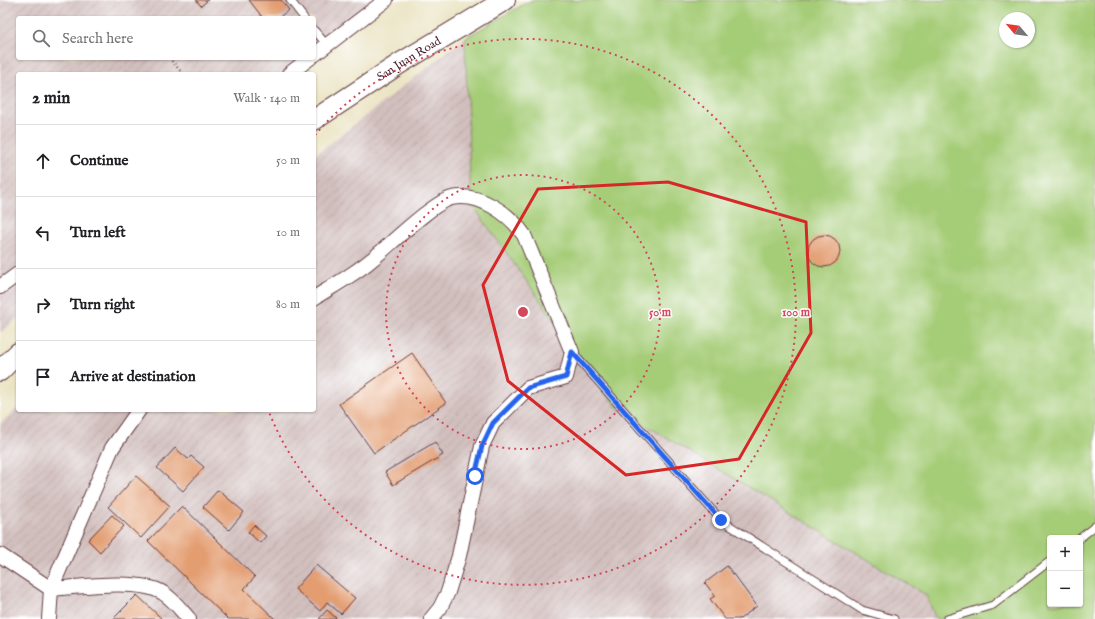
<!DOCTYPE html>
<html lang="en">
<head>
<meta charset="utf-8">
<style>
	:root { --surface:#fff; --page:#f6f6f6; --text:#202124; --muted:#757577; --line:#e0e0e0 }
	body { margin:0; font-family:"IM FELL English",serif; background:var(--page); color:var(--text) }
	.controls { position:absolute; right:12px; bottom:12px; display:grid; overflow:hidden; border-radius:4px; box-shadow:0 1px 3px #0004 }
	.controls button { width:36px; height:36px; display:grid; place-items:center; padding:0; border:0; border-bottom:1px solid var(--line); background:var(--surface); color:var(--text); font:20px sans-serif }
	.compass { position:absolute; left:999px; top:12px; width:36px; height:36px; border-radius:50%; background:var(--surface); box-shadow:0 1px 3px #0004; rotate:299deg }
	.stop { position:absolute; width:12px; height:12px; margin:-9px; border:3px solid #2563eb; border-radius:50%; background:#fff }
	.stop.end { background:#2563eb; border-color:#fff; box-shadow:0 1px 4px #0008 }
	.list { margin:0; padding:0; list-style:none }
	h2 { display:flex; justify-content:space-between; align-items:center; height:52px; margin:0; padding:0 16px; font-size:17px }
	h2 small { font-size:13px; font-weight:400; color:var(--muted) }
	.list li { display:grid; grid-template-columns:26px 1fr auto; gap:12px; align-items:center; box-sizing:border-box; height:72px; padding:0 16px; border-top:1px solid var(--line) }
	.list b { display:block; font-size:15px; white-space:nowrap }
	.list em { font-size:13px; font-style:normal; color:var(--muted) }
	.icon { flex:none; width:22px; height:22px; fill:none; stroke:currentColor; stroke-width:2; stroke-linecap:round; stroke-linejoin:round }
	.map { position:relative; flex:none; width:1095px; height:619px; overflow:hidden }
	.search { position:absolute; background:var(--surface); box-shadow:0 1px 3px #0004; left:16px; top:16px; width:300px; height:44px; display:flex; align-items:center; gap:10px; box-sizing:border-box; padding:0 14px; border-radius:4px; color:var(--muted); font-size:15px }
	.panel { position:absolute; background:var(--surface); box-shadow:0 1px 3px #0004; left:16px; top:72px; width:300px; height:340px; border-radius:4px }
	.map>svg:first-child { display:block }
	.industrial { fill:url(#industrial-furrows) }
	.grass { fill:#a5cc77; stroke:#787651; fill-rule:evenodd }
	.building { fill:#e39d71 }
	.lines { fill:none; stroke-linecap:round; stroke-linejoin:round }
	.lane-casing { stroke:#623d42; stroke-width:9 }
	.street-casing { stroke:#623d42; stroke-width:16 }
	.secondary-casing { stroke:#623d42; stroke-width:22 }
	.path { stroke:#623d42; stroke-width:2.5; stroke-dasharray:1 3; stroke-linecap:butt }
	.lane { stroke:#fff; stroke-width:7 }
	.street { stroke:#fff; stroke-width:14 }
	.secondary { stroke:#fff; stroke-width:20 }
	.route { stroke:#2563eb; stroke-width:5 }
	.marked { fill:none; stroke:#d62828; stroke-width:3; stroke-linejoin:round }
	.ring { fill:none; stroke:#d1495b; stroke-width:2; stroke-dasharray:2 4 }
	.labels { text-anchor:middle; dominant-baseline:central; stroke-width:3; stroke-linejoin:round; paint-order:stroke }
	.street-label { font-size:12px; fill:#4a1f2b; stroke:#fff }
	.centre { fill:#d1495b; stroke:#fff; stroke-width:2 }
	.ring-label { font-size:12px; text-anchor:middle; font-weight:bold; fill:#d1495b; stroke:#fff; stroke-width:3; stroke-linejoin:round; paint-order:stroke }
</style>
</head>
<body>
<div class="map">
<svg width="1095" height="619" viewBox="0 0 1095 619">
	<defs>
		<pattern id="industrial-furrows" width="10" height="10" patternUnits="userSpaceOnUse"><rect width="10" height="10" fill="#d1bfbe"/><path d="M-1 1l2-2M0 10L10 0M9 11l2-2" fill="none" stroke="#b5a4a3"/></pattern>
	</defs>
	<rect width="100%" height="100%" fill="#fff"/>
	<filter id="ink" filterUnits="userSpaceOnUse"><feTurbulence type="fractalNoise" baseFrequency=".025" numOctaves="2"/><feDisplacementMap in="SourceGraphic" scale="8" xChannelSelector="R" yChannelSelector="G"/><feConvolveMatrix kernelMatrix="1 2 1 2 8 2 1 2 1" color-interpolation-filters="sRGB"/></filter>
	<filter id="wash" filterUnits="userSpaceOnUse"><feTurbulence type="fractalNoise" baseFrequency=".012" numOctaves="4" result="noise"/><feDisplacementMap in="SourceGraphic" scale="16" xChannelSelector="R" yChannelSelector="G"/><feGaussianBlur stdDeviation="0.9" result="paint"/><feColorMatrix in="noise" values="0 0 0 0 0 0 0 0 0 0 0 0 0 0 0 0 0 1.4 0 .05"/><feComposite in="paint" operator="in"/></filter>
	<g filter="url(#wash)">
		<rect width="100%" height="100%" fill="#ebe4c4"/>
		<g class="industrial">
			<polygon points="0,0 370,0 314,52 314,18 18,18 18,58 307,58 289,74 18,74 18,318 0,333"/>
			<polygon points="465,38 471,203 926,595 936,619 0,619 0,424 18,408 18,410 314,410 314,156"/>
		</g>
		<path class="grass" d="M531 0H1095V619H936L926 595 616 407 471 203 465 38ZM1005 18H1029V42H1005ZM1050 538H1080V604H1050Z"/>
		<g id="blocks">
			<g class="building">
				<polygon points="196,0 208,0 201,6"/>
				<polygon points="249,0 281,0 289,10 278,18 263,18"/>
				<circle cx="824" cy="251" r="16"/>
				<polygon points="412,353 446,403 374,453 339,404"/>
				<polygon points="435,442 443,455 393,485 385,472"/>
				<polygon points="175,448 188,459 191,456 204,467 183,491 157,468"/>
				<polygon points="136,476 170,506 141,538 108,507"/>
				<polygon points="218,490 244,512 229,530 203,507"/>
				<polygon points="182,506 255,577 244,589 275,619 228,619 148,541"/>
				<polygon points="112,515 124,526 100,552 88,540"/>
				<polygon points="254,525 266,536 260,543 248,532"/>
				<polygon points="316,565 355,598 341,614 327,602 320,611 295,589"/>
				<polygon points="727,566 757,606 740,619 725,619 710,599 715,596 705,583"/>
				<polygon points="137,595 162,619 113,619"/>
				<polygon points="327,610 336,618 335,619 319,619"/>
			</g>
		</g>
	</g>
	<g filter="url(#ink)">
		<use href="#blocks" fill-opacity="0" stroke="#623d42" stroke-width="1"/>
		<g class="lines">
			<g class="lane-casing">
				<g id="lane">
					<polyline points="290,0 304,18"/>
					<polyline points="314,30 327,45"/>
					<polyline points="572,352 721,520 862,610 894,619"/>
					<polyline points="1080,538 1095,526"/>
					<polyline points="947,619 993,605 1050,561"/>
				</g>
			</g>
			<g class="street-casing">
				<g id="street">
					<polyline points="314,55 386,0"/>
					<polyline points="289,74 310,58"/>
					<polyline points="0,287 18,274"/>
					<path d="M314 298C333 286 353 275 370 261 388 247 433 202 452 198 479 192 510 214 524 235L572 352 566 377 528 388 493 423 482 446 459 556 448 592 440 608 431 619"/>
					<path d="M139 410 112 448 51 589C79 587 140 578 163 593 173 599 181 610 189 619"/>
					<polyline points="0,555 51,589 49,619"/>
				</g>
			</g>
			<g class="secondary-casing">
				<g id="secondary">
					<path id="s1" d="M314 120 399 64 505 0"/>
					<polyline points="0,371 18,353"/>
				</g>
			</g>
			<polyline class="path" points="169,58 183,74"/>
			<use href="#lane" class="lane"/>
			<use href="#street" class="street"/>
			<use href="#secondary" class="secondary"/>
		</g>
	</g>
	<g class="lines" filter="url(#ink)">
		<polyline class="route" points="475,476 482,446 493,423 528,388 566,377 572,352 721,520"/>
	</g>
	<path class="marked" d="M668 182 806 222 811 333 739 459 626 475 508 381 483 285 538 189Z"/>
	<g class="ring">
		<circle cx="523" cy="312" r="137"/>
		<path d="M315 135A273 273 0 1 1 269 412"/>
	</g>
	<g class="labels">
		<g class="street-label">
			<text stroke="none"><textPath href="#s1" startOffset="113">San Juan Road</textPath></text>
		</g>
	</g>
	<circle cx="523" cy="312" r="6" class="centre"/>
	<g class="ring-label">
		<text x="660" y="316">50 m</text>
		<text x="796" y="316">100 m</text>
	</g>
</svg>
<div class="controls">
<button>+</button>
<button>−</button>
</div>
<svg class="compass" viewBox="-18 -18 36 36"><path d="M0-13l5 13h-10z" fill="#e53935"/><path d="M0 13l5-13h-10z" fill="#757577"/></svg>
<div class="stop" style="left:475px;top:476px"></div>
<div class="stop end" style="left:721px;top:520px"></div>
<div class="search"><svg class="icon" aria-label="search" viewBox="0 0 24 24"><circle cx="10" cy="10" r="6"/><path d="M15 15l6 6"/></svg>Search here</div>
<section class="panel">
<h2>2 min<small>Walk · 140 m</small></h2>
<ul class="list">
<li><svg class="icon" aria-label="ahead" viewBox="0 0 24 24"><path d="M12 20V5M6 11l6-6 6 6"/></svg><div><b>Continue</b></div><em>50 m</em></li>
<li><svg class="icon" aria-label="left" viewBox="0 0 24 24"><path d="M17 20v-9H6M10 6l-5 5 5 5"/></svg><div><b>Turn left</b></div><em>10 m</em></li>
<li><svg class="icon" aria-label="right" viewBox="0 0 24 24"><path d="M7 20v-9h11M14 6l5 5-5 5"/></svg><div><b>Turn right</b></div><em>80 m</em></li>
<li><svg class="icon" aria-label="arrive" viewBox="0 0 24 24"><path d="M6 21V4h12l-3 4 3 4H6"/></svg><div><b>Arrive at destination</b></div></li>
</ul>
</section>
</div>
</body>
</html>
